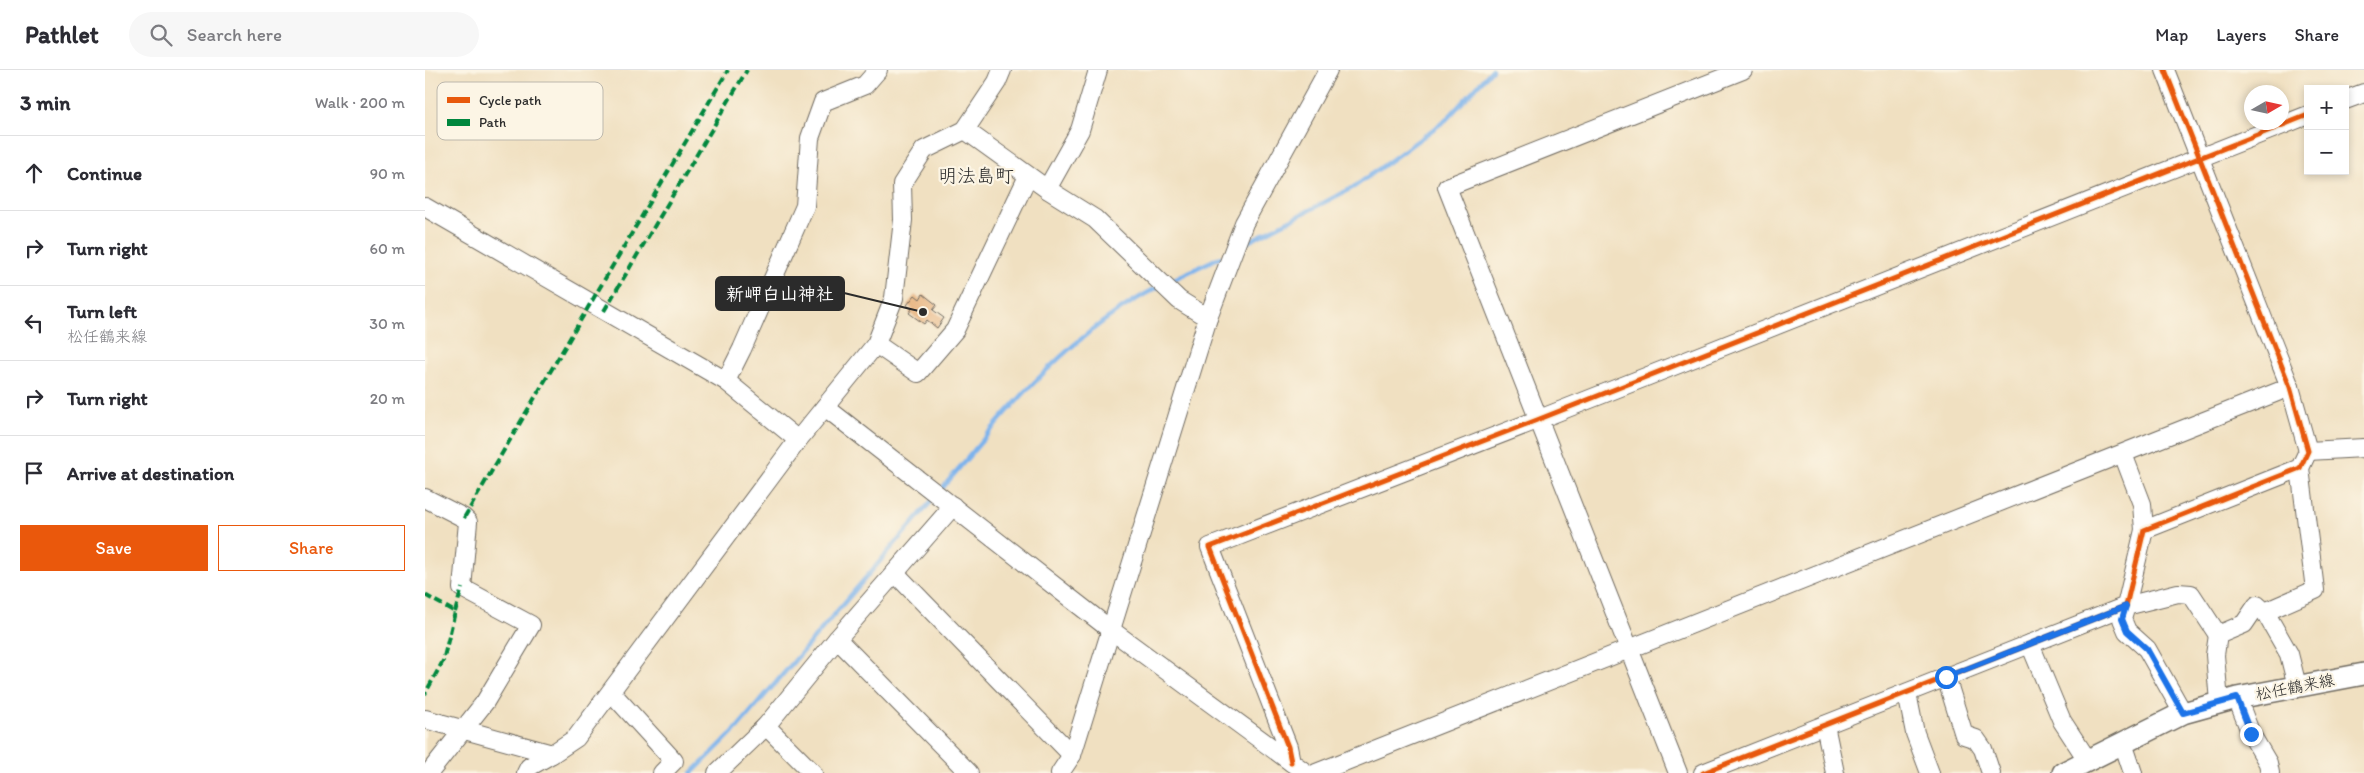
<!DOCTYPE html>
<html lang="en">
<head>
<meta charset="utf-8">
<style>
	:root { --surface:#fff; --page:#f7f7f7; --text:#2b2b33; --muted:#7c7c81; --line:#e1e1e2; --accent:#ea580c }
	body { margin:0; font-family:Itim,"Klee One",sans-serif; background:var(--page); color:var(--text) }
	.controls { position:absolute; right:15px; top:15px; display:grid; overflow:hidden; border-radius:0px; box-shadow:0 2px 8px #0003 }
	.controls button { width:45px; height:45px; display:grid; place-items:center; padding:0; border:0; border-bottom:1px solid var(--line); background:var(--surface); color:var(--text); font:25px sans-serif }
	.compass { position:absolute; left:1819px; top:15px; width:45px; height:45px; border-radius:50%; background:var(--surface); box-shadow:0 2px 8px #0003; rotate:81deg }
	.stop { position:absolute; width:15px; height:15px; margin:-11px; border:4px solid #1a73e8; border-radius:50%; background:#fff }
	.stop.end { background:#1a73e8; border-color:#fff; box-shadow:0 1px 5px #0008 }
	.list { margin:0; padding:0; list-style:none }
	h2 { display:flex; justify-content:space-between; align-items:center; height:65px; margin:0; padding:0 20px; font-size:21px }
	h2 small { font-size:16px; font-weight:400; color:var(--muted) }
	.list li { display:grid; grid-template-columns:32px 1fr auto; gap:15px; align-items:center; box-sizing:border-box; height:75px; padding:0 20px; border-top:1px solid var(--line) }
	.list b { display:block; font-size:19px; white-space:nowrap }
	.list p { margin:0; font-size:16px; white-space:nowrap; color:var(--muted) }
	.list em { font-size:16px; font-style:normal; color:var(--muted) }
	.actions { display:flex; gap:10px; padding:15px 20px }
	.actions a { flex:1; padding:11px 0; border:1px solid var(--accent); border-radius:0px; text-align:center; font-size:18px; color:var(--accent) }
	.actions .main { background:var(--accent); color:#fff }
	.icon { flex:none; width:28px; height:28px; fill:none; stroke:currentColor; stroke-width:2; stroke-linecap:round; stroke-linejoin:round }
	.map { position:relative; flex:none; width:1939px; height:703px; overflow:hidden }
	header { display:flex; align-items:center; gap:30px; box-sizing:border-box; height:70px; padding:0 25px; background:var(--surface); border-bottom:1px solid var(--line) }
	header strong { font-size:24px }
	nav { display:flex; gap:28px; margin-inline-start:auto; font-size:18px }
	.search { width:350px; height:45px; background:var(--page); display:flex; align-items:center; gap:12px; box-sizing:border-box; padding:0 18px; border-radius:28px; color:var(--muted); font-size:19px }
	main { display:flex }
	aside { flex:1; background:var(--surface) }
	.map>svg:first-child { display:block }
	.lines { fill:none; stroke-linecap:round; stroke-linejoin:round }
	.stream { stroke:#7db3ec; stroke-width:4.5 }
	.building { fill:#e1a163 }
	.minor-casing { stroke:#706a60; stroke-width:20 }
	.major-casing { stroke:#706a60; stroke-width:24 }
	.minor { stroke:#fff; stroke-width:18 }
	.major { stroke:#fff; stroke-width:21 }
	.quiet { stroke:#00873e; stroke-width:4; stroke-dasharray:8 4; stroke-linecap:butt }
	.cycleway-casing { stroke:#fcf5e5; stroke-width:8 }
	.cycleway { stroke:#e8590c; stroke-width:5 }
	.route { stroke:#1a73e8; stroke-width:6 }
	.labels { text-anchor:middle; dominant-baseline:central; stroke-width:4.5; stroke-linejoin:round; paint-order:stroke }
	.street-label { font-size:16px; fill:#2b2b2b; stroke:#fcf5e5 }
	.quarter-label { font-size:19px; fill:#2b2b2b; stroke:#fcf5e5 }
	.key { fill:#fcf5e5; stroke:#bdb8ad; stroke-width:1 }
	.key-label { font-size:14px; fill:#2b2b2b }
	.leader { fill:none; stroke:#2b2b2b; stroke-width:2 }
	.callout-dot { fill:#2b2b2b; stroke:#fcf5e5; stroke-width:2 }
	.callout { fill:#2b2b2b; stroke:#2b2b2b; stroke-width:2 }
	.callout-label { font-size:18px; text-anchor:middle; font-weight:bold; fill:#fff }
</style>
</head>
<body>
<header>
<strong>Pathlet</strong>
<div class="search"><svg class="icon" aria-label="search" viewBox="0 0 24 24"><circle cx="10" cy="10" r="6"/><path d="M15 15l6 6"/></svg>Search here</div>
<nav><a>Map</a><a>Layers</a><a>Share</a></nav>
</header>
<main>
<aside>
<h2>3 min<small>Walk · 200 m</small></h2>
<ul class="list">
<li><svg class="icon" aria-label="ahead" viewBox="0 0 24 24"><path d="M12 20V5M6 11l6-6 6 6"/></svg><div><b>Continue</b></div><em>90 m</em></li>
<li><svg class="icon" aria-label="right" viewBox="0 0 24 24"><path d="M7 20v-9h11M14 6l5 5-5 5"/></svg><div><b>Turn right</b></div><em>60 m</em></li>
<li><svg class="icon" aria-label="left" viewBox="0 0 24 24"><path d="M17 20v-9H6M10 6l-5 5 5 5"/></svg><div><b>Turn left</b><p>松任鶴来線</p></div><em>30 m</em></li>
<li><svg class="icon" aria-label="right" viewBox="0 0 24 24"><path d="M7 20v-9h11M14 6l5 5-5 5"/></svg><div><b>Turn right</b></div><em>20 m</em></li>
<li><svg class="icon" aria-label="arrive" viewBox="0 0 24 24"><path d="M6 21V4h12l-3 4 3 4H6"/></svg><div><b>Arrive at destination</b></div></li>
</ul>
<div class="actions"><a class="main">Save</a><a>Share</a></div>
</aside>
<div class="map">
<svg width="1939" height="703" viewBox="0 0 1939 703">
	<rect width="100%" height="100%" fill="#fcf5e5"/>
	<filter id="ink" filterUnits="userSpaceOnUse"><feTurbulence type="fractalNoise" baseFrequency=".02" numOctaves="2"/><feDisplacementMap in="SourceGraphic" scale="10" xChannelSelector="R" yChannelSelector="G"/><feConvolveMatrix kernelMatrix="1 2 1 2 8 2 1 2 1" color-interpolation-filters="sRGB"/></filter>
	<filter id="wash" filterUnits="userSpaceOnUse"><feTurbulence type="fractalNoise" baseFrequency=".0096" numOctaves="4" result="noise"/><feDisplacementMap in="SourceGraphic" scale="20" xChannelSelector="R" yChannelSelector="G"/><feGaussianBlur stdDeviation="1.12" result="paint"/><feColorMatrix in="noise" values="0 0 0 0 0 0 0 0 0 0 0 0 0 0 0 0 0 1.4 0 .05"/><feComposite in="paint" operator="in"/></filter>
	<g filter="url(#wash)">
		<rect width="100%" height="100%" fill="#f0e0c1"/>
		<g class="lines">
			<g class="stream">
				<polyline points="821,173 929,117 1021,50 1067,0"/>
				<polyline points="741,213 795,187"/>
				<path d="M515 421C580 343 643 263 735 216"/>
				<polyline points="267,703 311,659 510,427"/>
			</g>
		</g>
		<g id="blocks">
			<polygon class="building" points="498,224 512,235 508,240 519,248 512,258 502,250 499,254 484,243 487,239 482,235 490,225 495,229"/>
		</g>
	</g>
	<g filter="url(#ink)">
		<use href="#blocks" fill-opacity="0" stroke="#706a60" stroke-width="1"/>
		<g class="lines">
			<g class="minor-casing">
				<g id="minor">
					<polyline points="1920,30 1939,23"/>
					<polyline points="540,60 622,119 655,60 673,0"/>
					<polyline points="622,119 670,149 754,230 783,248"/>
					<polyline points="0,137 301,311 373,370"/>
					<polyline points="451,274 493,303 530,260 603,106"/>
					<polyline points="301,311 317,279 380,136 385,68 398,32 440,15 453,0"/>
					<polyline points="400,337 686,560 881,703"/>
					<polyline points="1883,381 1939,378"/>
					<polyline points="1698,384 1717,434 1719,460"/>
					<polyline points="0,428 39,448 43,452 37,518 106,555 60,632 4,703"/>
					<polyline points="470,503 647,685"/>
					<polyline points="1840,542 1864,584 1872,616"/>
					<polyline points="412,569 544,703"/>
					<polyline points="1605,574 1637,651 1663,691"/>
					<polyline points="1521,607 1539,665 1551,669 1558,679 1566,703"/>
					<polyline points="186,622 249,691 237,703"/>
					<polyline points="1482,623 1490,663 1505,703"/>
					<polyline points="1812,628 1826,664 1843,693 1845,703"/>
					<polyline points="1794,632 1790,585 1793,565 1819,554 1832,535 1840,542 1890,520 1875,398"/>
					<polyline points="1758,643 1722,579 1702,561 1697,549 1701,536 1753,523 1766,524 1793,565"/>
					<polyline points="0,649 127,684 151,668 373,370 451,274 469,228 478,150 477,114 499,80 540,60 572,12 577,0"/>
					<polyline points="1400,655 1410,703"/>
					<polyline points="341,656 388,703"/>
					<polyline points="1698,673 1708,703"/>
					<polyline points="866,692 863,677 785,477 1112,350 1883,45"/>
					<polyline points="101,703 104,697 127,684"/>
					<polyline points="292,703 341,656 412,569 528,436"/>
					<polyline points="635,703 647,685 783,248 819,153 903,0"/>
					<polyline points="891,703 1865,317"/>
					<polyline points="1253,703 1022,117 1318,0"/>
					<polyline points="1278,703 1701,536 1719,460 1875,398 1883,381 1865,317 1740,0"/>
				</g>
			</g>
			<g class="major-casing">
				<polyline id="major" points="1638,703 1758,643 1812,628 1939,604"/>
			</g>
			<use href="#minor" class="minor"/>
			<use href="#major" class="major"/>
			<g class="quiet">
				<polyline points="179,241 322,0"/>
				<polyline points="39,448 303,0"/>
				<polyline points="0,525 30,542 18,591 0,624"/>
				<polyline points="30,542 37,518"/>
			</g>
			<g class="cycleway-casing">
				<g id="cycleway">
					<polyline points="866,692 863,677 785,477 1112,350 1883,45"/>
					<polyline points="1278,703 1701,536 1719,460 1875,398 1883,381 1865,317 1740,0"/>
				</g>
			</g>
			<use href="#cycleway" class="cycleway"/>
		</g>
	</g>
	<g class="lines" filter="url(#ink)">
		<polyline class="route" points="1521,607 1701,536 1697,549 1702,561 1722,579 1758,643 1812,628 1826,664"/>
	</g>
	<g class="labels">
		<g class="street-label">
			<text transform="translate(1870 617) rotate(-11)">松任鶴来線</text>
		</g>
		<g class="quarter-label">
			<text x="551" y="105">明法島町</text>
		</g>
	</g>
	<rect x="12" y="12" width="166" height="58" rx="8" class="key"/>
	<rect x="22" y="27" width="23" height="6" fill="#e8590c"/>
	<rect x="22" y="49" width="23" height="7" fill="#00873e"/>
	<g class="key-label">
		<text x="54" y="35">Cycle path</text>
		<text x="54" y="57">Path</text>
	</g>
	<path class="leader" d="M498 242L419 223"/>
	<circle class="callout-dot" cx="498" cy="242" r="5"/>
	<rect class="callout" x="291" y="207" width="128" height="33" rx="5"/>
	<g class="callout-label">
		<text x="355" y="230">新岬白山神社</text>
	</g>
</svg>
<div class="controls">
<button>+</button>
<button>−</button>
</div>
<svg class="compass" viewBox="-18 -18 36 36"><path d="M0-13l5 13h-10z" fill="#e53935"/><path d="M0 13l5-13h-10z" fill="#7c7c81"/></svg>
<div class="stop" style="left:1521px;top:607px"></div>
<div class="stop end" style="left:1826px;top:664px"></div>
</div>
</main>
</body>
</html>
